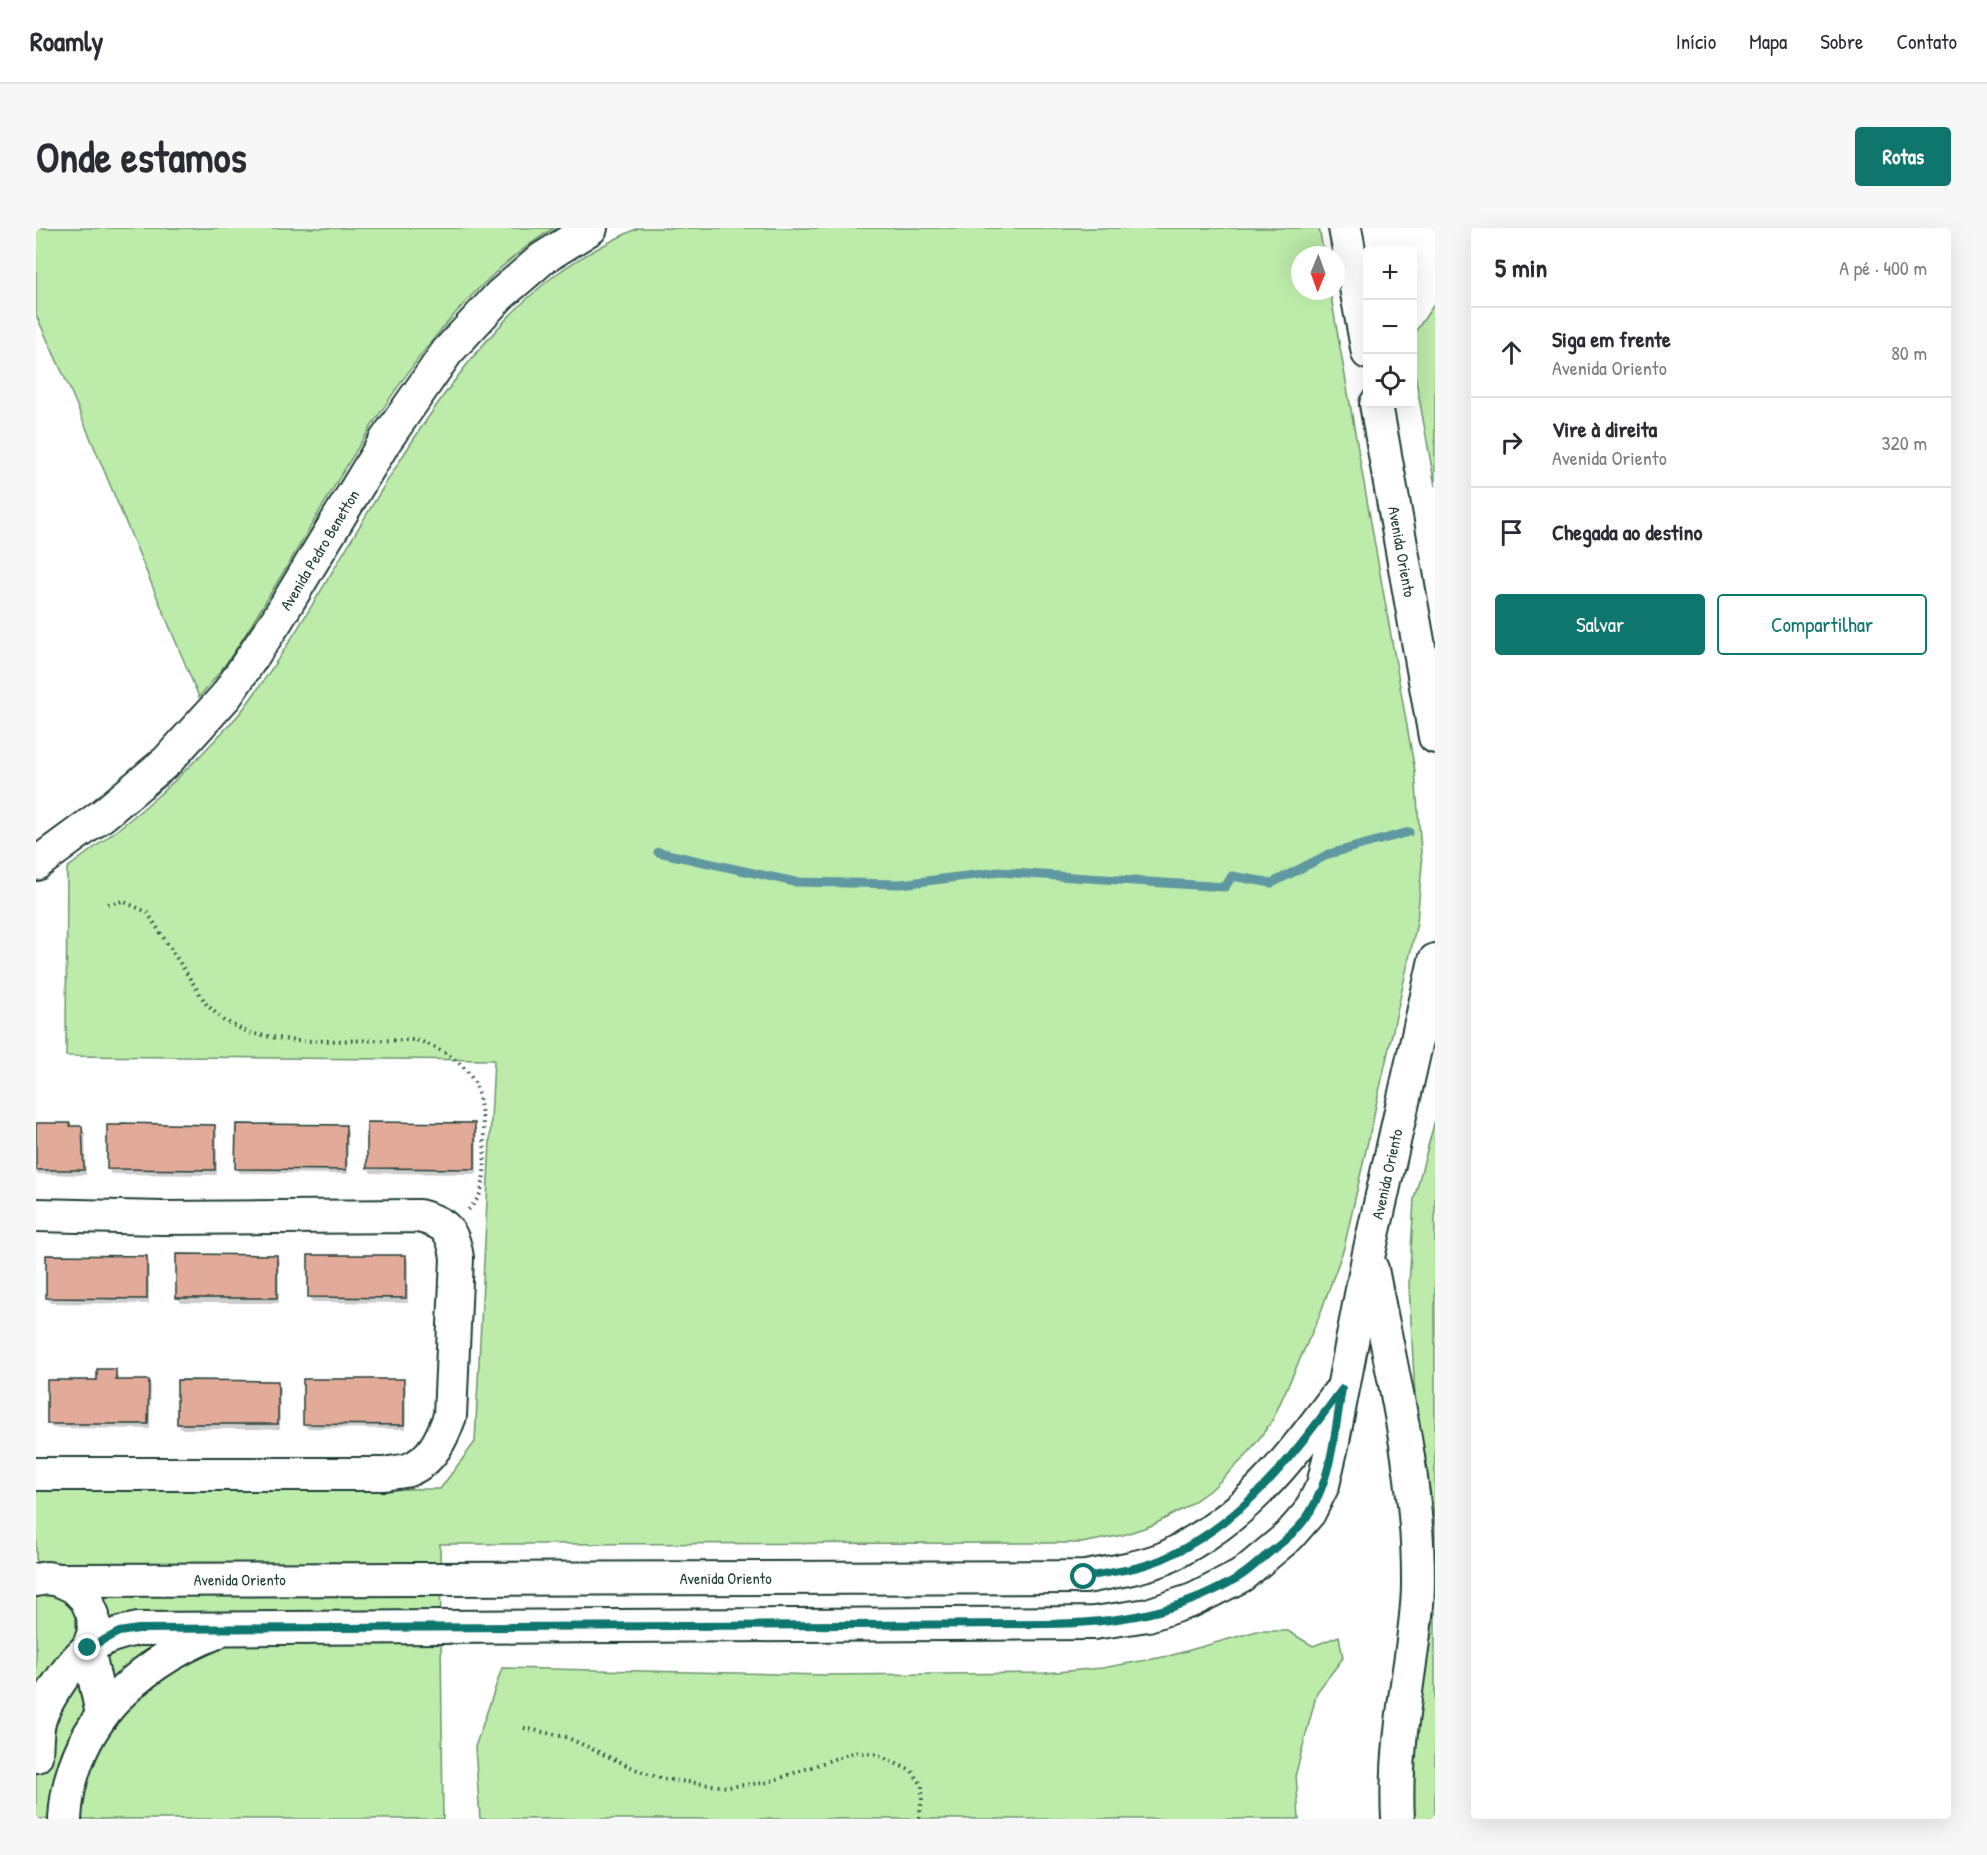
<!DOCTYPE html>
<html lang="pt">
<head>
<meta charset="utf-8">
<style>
	:root { --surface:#fff; --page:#f7f7f7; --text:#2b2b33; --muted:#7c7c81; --line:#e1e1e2; --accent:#0f766e }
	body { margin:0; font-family:"Patrick Hand",sans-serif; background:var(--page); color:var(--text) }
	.controls { position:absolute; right:18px; top:18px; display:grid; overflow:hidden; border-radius:6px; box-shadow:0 6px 24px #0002 }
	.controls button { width:54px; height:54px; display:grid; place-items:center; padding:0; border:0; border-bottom:2px solid var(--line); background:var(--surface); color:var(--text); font:30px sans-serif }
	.compass { position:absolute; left:1255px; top:18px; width:54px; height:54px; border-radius:50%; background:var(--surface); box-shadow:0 6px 24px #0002; rotate:181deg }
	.stop { position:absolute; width:18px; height:18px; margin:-14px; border:4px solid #0f766e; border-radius:50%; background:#fff }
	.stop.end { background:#0f766e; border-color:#fff; box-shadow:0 2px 6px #0008 }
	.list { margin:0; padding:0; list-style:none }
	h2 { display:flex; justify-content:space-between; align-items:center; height:78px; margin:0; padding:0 24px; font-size:26px }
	h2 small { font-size:20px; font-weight:400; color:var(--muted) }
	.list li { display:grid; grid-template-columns:39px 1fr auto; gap:18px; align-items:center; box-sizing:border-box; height:90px; padding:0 24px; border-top:2px solid var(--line) }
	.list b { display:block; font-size:22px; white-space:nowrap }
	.list p { margin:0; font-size:20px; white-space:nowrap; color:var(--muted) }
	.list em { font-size:20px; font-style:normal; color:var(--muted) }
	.actions { display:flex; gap:12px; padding:18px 24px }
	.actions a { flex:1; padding:14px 0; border:2px solid var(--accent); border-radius:6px; text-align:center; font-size:21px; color:var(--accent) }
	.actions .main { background:var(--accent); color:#fff }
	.icon { flex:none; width:33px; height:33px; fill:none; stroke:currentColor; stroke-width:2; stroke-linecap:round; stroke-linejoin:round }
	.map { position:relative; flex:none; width:1399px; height:1591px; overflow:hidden; border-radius:6px }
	header { display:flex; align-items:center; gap:36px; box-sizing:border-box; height:84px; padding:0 30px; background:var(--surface); border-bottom:2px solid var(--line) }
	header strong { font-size:28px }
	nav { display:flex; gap:33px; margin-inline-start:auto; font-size:21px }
	.intro { display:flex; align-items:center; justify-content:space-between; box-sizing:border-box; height:144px; padding:0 36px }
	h1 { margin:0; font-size:42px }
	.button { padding:15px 27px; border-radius:6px; background:var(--accent); color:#fff; font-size:21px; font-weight:700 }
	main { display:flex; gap:36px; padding:0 36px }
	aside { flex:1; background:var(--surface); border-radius:6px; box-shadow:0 6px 24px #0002 }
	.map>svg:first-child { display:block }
	.green { fill:#bcebaa; stroke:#6e946f; stroke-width:1.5 }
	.shadow { fill:#0003 }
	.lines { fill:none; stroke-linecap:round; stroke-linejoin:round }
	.stream { stroke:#5f98a1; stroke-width:9 }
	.building { fill:#e2ab99; stroke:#1f3d34; stroke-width:1.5 }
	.minor-casing { stroke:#1f3d34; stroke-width:36 }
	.path { stroke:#1f3d34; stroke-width:4; stroke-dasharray:1.5 4.5; stroke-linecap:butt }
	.minor { stroke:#fff; stroke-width:32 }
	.route { stroke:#0f766e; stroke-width:8 }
	.labels { text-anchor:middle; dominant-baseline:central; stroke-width:6; stroke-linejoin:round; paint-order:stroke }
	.street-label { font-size:16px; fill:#1f3d34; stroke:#fff }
</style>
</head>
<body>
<header>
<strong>Roamly</strong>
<nav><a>Início</a><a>Mapa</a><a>Sobre</a><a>Contato</a></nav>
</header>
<div class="intro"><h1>Onde estamos</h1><a class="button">Rotas</a></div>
<main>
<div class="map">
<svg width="1399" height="1591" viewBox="0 0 1399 1591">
	<rect width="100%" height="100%" fill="#fff"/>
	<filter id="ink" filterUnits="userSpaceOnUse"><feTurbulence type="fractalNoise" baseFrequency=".0167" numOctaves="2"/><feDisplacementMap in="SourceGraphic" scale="12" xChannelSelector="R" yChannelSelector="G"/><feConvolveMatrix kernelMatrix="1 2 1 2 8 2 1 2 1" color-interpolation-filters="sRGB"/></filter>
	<g filter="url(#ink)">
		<g class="green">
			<path d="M0 0H518C396 76 320 224 247 345 221 387 196 433 163 469L33 159 0 87Z"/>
			<path d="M602 0H1283L1288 27H1264V63H1294L1379 543 1386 636 1381 695 1308 1020 1283 1089 1236 1193 1211 1227 1177 1260 1147 1281 1117 1297 1087 1307 1046 1315 404 1316 407 1591H0V1261H404L439 1214 458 832 30 828 31 640C84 601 133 562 178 513 188 502 199 492 208 480 278 385 330 278 398 181 432 132 471 84 519 47 544 29 574 13 602 0Z"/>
			<polygon points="1399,75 1399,258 1376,130 1377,107"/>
			<polygon points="1399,892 1399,1332 1398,1285 1380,1187 1373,1057 1378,971"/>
			<polygon points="1399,1381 1399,1591 1375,1591 1379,1512"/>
			<polygon points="1221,1403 1252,1403 1277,1418 1303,1408 1307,1430 1281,1464 1260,1545 1263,1591 444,1591 439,1519 466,1440 791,1447 1009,1445 1066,1440 1133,1428"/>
		</g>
		<g class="shadow">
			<polygon points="0,897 46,899 49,905 50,947 0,946"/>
			<polygon points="438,897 441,902 441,946 335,945 332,940"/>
			<polygon points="309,898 312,903 312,946 204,945 201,940"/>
			<polygon points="178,899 181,904 181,947 75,946 72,941"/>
			<polygon points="273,1028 370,1028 372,1033 372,1075 276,1074 273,1069"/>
			<polygon points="110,1029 113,1034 113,1076 14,1075 11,1070"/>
			<polygon points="241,1029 243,1034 243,1075 145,1075 142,1070"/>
			<polygon points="79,1143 82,1148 82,1153 112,1153 115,1158 114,1201 16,1200 13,1195"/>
			<polygon points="367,1153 370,1158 370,1201 271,1200 268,1195"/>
			<polygon points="241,1154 244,1159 244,1201 145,1201 142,1196"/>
		</g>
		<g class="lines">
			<polyline class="stream" points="622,624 759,654 865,656 963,644 1189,659 1196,648 1236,655 1293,626 1373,604"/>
		</g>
		<g class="building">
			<polygon points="331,894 439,895 439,941 331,940"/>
			<polygon points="0,895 34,895 34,898 46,898 48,942 0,942"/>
			<polygon points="85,895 179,897 179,942 71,941 71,897 85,897"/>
			<polygon points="200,896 310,897 310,942 199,941"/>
			<polygon points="140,1026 241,1027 241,1070 140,1070"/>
			<polygon points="10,1027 111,1028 111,1071 10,1070"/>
			<polygon points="272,1027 370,1027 370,1070 272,1069"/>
			<polygon points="61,1141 80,1141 80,1152 113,1152 112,1196 11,1196 11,1152 61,1152"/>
			<polygon points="267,1151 368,1151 368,1197 267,1196"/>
			<polygon points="141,1152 242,1153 242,1196 141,1196"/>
		</g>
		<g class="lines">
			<g class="minor-casing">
				<g id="minor">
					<polyline points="1309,0 1332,125"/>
					<path id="s1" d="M1340 176 1399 509"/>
					<path id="s2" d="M0 636 68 586 131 533 190 468 241 392 349 213 411 124 464 67 507 30 555 0"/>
					<path d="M0 987 126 990 383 988C410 995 417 1002 421 1030L414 1188C406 1210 396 1233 372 1242 365 1244 356 1244 348 1246H0"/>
					<path d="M1336 1041C1356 1145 1383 1249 1382 1356 1382 1380 1378 1404 1375 1428 1367 1483 1359 1536 1362 1591"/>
					<path id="s3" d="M0 1352 11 1350 23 1352 1049 1349C1076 1344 1103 1340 1129 1330 1138 1326 1146 1321 1154 1316 1217 1280 1259 1224 1302 1166"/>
					<polyline points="23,1352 38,1359 50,1371 57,1387 58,1404 52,1420 66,1486"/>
					<path id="s4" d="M0 1528C1 1516 0 1503 4 1491 10 1471 37 1431 54 1419 69 1409 84 1404 102 1401L1058 1395 1112 1387 1157 1372 1205 1348 1253 1308 1273 1285 1287 1257 1296 1218 1333 1025 1399 732"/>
					<path d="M29 1591C34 1499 97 1438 179 1405"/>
				</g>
			</g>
			<g class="path">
				<path d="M72 676 86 673 111 684 171 777 187 792 213 805 259 813 380 812C402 819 427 832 438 854 448 873 452 943 445 963 443 970 437 977 432 982"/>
				<polyline points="488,1500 530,1509 608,1545 627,1551 692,1559 733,1554 818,1524 839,1526 876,1543 886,1557 886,1570 883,1591"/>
			</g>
			<use href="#minor" class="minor"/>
		</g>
	</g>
	<g class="lines" filter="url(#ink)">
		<path class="route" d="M52 1420 83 1404 102 1401 1010 1396C1080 1395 1142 1386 1203 1349 1213 1343 1223 1333 1232 1326 1247 1314 1264 1301 1274 1284 1296 1248 1299 1202 1306 1161 1258 1227 1209 1292 1133 1328 1107 1341 1077 1344 1048 1349"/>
	</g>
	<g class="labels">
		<g class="street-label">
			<text stroke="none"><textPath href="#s2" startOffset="428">Avenida Pedro Benetton</textPath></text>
			<text stroke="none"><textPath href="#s1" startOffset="150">Avenida Oriento</textPath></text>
			<text stroke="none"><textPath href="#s4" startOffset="1731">Avenida Oriento</textPath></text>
			<text stroke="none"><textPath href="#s3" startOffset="690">Avenida Oriento</textPath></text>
			<text stroke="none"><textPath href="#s3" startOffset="204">Avenida Oriento</textPath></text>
		</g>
	</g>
</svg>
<div class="controls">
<button>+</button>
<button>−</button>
<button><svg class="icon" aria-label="locate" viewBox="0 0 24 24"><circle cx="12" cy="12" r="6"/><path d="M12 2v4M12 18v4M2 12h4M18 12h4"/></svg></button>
</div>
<svg class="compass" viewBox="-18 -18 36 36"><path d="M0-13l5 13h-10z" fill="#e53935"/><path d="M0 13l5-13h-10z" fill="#7c7c81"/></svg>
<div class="stop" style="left:1048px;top:1349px"></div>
<div class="stop end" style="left:52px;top:1420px"></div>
</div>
<aside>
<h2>5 min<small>A pé · 400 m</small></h2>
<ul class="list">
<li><svg class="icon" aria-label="ahead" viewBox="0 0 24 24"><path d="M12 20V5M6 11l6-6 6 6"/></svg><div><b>Siga em frente</b><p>Avenida Oriento</p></div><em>80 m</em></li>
<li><svg class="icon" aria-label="right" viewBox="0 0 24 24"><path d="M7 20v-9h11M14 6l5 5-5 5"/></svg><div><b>Vire à direita</b><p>Avenida Oriento</p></div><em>320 m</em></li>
<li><svg class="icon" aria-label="arrive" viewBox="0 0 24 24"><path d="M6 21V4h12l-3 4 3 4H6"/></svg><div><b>Chegada ao destino</b></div></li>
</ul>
<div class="actions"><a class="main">Salvar</a><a>Compartilhar</a></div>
</aside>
</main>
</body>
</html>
